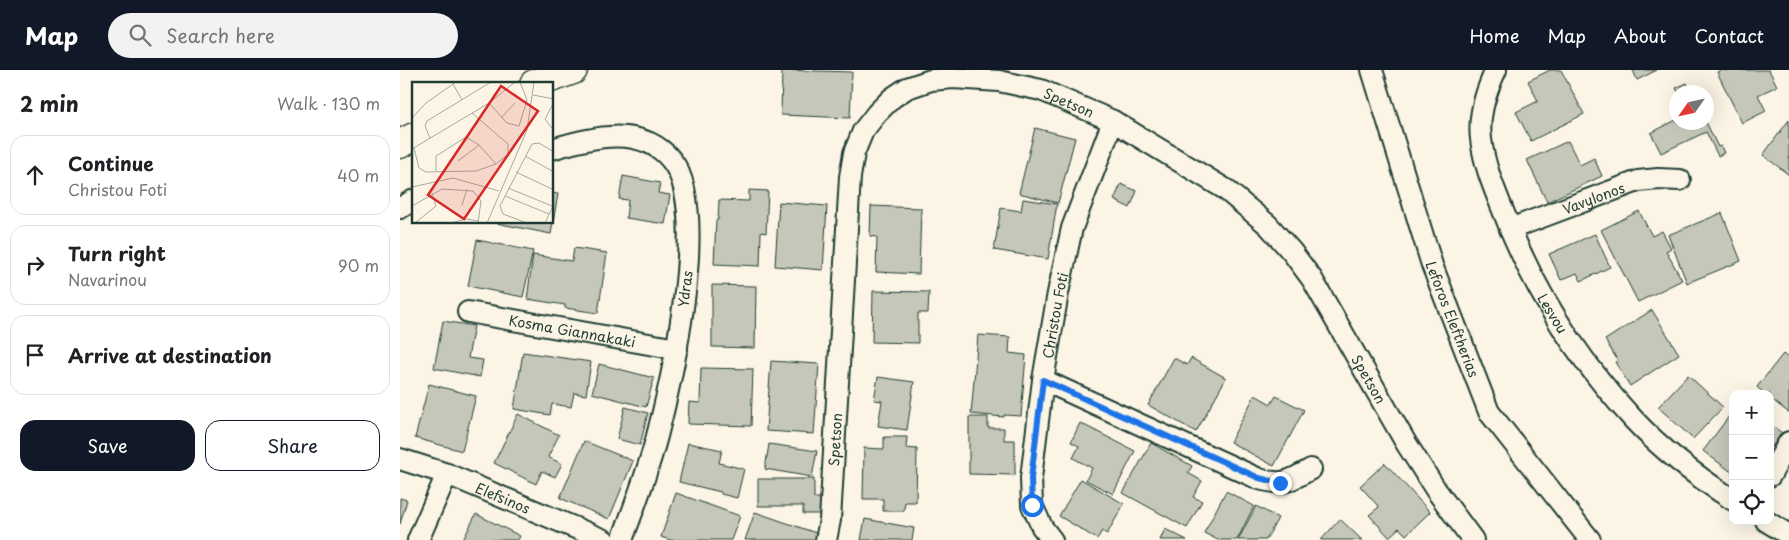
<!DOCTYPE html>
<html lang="en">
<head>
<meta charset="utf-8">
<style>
	:root { --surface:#fff; --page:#f2f2f2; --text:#202124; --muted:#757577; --line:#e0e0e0; --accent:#111827 }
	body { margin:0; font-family:"Playpen Sans",sans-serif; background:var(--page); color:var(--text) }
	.controls { position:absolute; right:15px; bottom:15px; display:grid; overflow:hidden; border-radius:10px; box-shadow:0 5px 20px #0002 }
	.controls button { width:45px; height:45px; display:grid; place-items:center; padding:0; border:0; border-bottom:1px solid var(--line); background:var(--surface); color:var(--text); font:25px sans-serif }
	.compass { position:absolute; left:1269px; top:15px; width:45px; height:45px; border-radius:50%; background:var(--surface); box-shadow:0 5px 20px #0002; rotate:236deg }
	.stop { position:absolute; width:15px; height:15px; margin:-11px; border:4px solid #1a73e8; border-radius:50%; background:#fff }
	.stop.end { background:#1a73e8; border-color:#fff; box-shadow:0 1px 5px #0008 }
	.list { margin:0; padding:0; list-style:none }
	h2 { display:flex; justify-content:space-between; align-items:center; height:65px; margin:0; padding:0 20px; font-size:21px }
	h2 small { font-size:16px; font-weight:400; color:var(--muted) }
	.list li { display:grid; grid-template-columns:32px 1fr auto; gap:15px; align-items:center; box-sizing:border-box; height:80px; margin:0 10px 10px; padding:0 10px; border:1px solid var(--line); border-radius:15px }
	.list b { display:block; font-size:19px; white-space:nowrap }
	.list p { margin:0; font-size:16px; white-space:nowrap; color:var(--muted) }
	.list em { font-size:16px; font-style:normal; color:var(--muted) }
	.actions { display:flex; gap:10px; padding:15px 20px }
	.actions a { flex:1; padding:11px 0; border:1px solid var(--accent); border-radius:15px; text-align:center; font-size:18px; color:var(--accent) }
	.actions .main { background:var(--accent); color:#fff }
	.icon { flex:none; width:28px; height:28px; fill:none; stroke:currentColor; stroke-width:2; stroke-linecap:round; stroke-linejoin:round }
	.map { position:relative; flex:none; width:1389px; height:470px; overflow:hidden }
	header { display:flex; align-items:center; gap:30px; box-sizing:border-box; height:70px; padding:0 25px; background:var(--accent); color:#fff }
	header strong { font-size:24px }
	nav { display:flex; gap:28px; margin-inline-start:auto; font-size:18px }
	.search { width:350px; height:45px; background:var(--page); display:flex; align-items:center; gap:12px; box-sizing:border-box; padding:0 18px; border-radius:28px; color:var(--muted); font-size:19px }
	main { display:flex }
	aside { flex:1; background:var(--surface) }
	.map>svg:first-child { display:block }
	.building { fill:#c5c7b9; stroke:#1f3d34 }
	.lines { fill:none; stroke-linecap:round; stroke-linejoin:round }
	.street-casing { stroke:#1f3d34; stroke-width:24 }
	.primary-casing { stroke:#1f3d34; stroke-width:31 }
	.street { stroke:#fcf5e5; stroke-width:20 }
	.primary { stroke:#fcf5e5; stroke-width:28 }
	.route { stroke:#1a73e8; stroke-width:6 }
	.labels { text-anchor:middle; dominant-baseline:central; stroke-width:4; stroke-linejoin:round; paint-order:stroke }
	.street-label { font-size:14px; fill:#1f3d34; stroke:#fcf5e5 }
	.inset-road { fill:none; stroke:#a4ab9e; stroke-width:1 }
	.view { fill:#d62828; fill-opacity:0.15; stroke:#d62828; stroke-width:2.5 }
	.inset-edge { fill:none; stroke:#1f3d34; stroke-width:2.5 }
</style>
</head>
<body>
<header>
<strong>Map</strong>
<div class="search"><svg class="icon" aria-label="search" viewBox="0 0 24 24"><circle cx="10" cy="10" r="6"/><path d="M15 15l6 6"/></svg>Search here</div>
<nav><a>Home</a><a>Map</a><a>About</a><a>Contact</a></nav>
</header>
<main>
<aside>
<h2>2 min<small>Walk · 130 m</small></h2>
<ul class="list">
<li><svg class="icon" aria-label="ahead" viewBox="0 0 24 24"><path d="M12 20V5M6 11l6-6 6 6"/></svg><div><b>Continue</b><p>Christou Foti</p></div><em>40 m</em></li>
<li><svg class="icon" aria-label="right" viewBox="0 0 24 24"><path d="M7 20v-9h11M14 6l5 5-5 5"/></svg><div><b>Turn right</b><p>Navarinou</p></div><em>90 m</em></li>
<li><svg class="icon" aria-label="arrive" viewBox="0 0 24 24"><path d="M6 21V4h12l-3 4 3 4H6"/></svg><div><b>Arrive at destination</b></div></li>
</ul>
<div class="actions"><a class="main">Save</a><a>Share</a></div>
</aside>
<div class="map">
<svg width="1389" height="470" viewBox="0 0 1389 470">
	<rect width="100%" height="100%" fill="#fcf5e5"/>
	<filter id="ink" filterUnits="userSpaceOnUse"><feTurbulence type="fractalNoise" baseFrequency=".02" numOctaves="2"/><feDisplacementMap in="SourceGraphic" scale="10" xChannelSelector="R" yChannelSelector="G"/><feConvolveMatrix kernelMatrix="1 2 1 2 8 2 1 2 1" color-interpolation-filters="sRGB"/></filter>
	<g filter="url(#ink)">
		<g class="building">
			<polygon points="382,0 452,2 450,48 381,45"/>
			<polygon points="1150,0 1161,0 1184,44 1131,71 1116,42 1138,31 1128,11"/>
			<polygon points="1233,0 1257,0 1237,10"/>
			<polygon points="1322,0 1369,0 1377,16 1358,25 1366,41 1342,53 1317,2"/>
			<polygon points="1287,13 1292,22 1278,22 1276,18"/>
			<polygon points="1276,50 1276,52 1306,52 1318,77 1321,76 1324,83 1318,86 1306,62 1261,83 1251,63"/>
			<polygon points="1389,50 1389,105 1363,85"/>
			<polygon points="635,58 675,68 658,133 619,123"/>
			<polygon points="1168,71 1180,95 1194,88 1202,106 1147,132 1127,90"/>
			<polygon points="223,106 260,113 258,123 270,125 265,154 226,148 228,130 219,129"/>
			<polygon points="721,114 737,121 730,138 714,130"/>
			<polygon points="349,120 368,121 366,163 361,162 360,196 314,194 316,150 318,150 319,130 349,131"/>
			<polygon points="152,123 158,124 151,164 91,152 152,152"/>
			<polygon points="623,129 657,134 648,189 594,180 601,138 621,141"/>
			<polygon points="379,132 427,136 423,200 375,196"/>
			<polygon points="471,136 521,138 519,204 476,202 477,167 470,166"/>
			<polygon points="1239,141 1252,166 1262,161 1271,178 1266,181 1282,210 1238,232 1201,160"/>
			<polygon points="1322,143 1341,191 1287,213 1268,165"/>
			<polygon points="1195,164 1210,197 1181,211 1177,203 1161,210 1149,184"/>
			<polygon points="77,170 133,181 123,227 68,216"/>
			<polygon points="174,178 207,183 198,243 165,238 165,235 127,229 133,185 172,191"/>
			<polygon points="312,215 356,216 355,278 312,277"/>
			<polygon points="473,221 529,222 528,243 518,243 518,273 472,272"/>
			<polygon points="1252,240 1279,284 1230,316 1215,292 1218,291 1205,270"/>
			<polygon points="43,251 74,256 68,288 83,290 80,307 34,298"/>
			<polygon points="578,265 610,267 609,283 626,285 621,346 604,345 604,347 571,344"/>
			<polygon points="123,282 191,292 186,325 174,323 171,337 152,334 150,345 114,339"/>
			<polygon points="1383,284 1389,289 1389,343 1370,328 1370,324 1365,324 1357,317"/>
			<polygon points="774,288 787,295 791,288 826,308 796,362 748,335"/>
			<polygon points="371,291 419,294 414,364 366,361"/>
			<polygon points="199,294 254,308 246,337 192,323"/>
			<polygon points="301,298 353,299 351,356 288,354 289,332 300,333"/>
			<polygon points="1288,305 1323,337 1293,369 1258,337"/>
			<polygon points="478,307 514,312 507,360 478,356 482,331 474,330"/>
			<polygon points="29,314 76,326 62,381 15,368"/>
			<polygon points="855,325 871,334 876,326 904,340 874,396 830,372"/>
			<polygon points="225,337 248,343 240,375 217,369"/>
			<polygon points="1333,341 1333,403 1303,381"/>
			<polygon points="118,344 159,365 148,387 162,394 155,407 142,401 136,414 94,393"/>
			<polygon points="569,347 588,347 588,358 604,358 604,370 615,370 615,405 569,404"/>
			<polygon points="680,353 735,381 713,424 686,410 692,398 673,388 679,376 671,372"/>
			<polygon points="1370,354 1382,363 1370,379"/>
			<polygon points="484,367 507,367 506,378 517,379 516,432 505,432 504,441 483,441 483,429 463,429 464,378 484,379"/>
			<polygon points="184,371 233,391 209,449 160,428"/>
			<polygon points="288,373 322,380 319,393 344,399 337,428 321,424 321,422 279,412"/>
			<polygon points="751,373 792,396 788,403 802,411 793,427 802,431 787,458 723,423"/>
			<polygon points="369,374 417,381 412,407 365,399"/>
			<polygon points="985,393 1030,442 1006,465 999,458 989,467 969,445 979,437 960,416"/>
			<polygon points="358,409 414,409 414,428 422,428 422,444 403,444 403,436 358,436"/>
			<polygon points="681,409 724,434 707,464 702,461 697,469 659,446"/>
			<polygon points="826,421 854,436 837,470 818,470 804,463"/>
			<polygon points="276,423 340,446 331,470 270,470 261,467"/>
			<polygon points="0,428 7,430 0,454"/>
			<polygon points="856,436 878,448 866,470 838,470"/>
			<polygon points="355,442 419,464 417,470 345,470"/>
			<polygon points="76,444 120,466 118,470 63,470"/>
			<polygon points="465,449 514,458 512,470 461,470"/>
			<polygon points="940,449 962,470 921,470"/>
			<polygon points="765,459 787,470 760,470"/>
		</g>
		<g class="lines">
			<g class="street-casing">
				<g id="street">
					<path id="s1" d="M972 0 1032 195 1089 342 1190 470"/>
					<path id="s2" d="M1096 0C1086 21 1078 46 1081 69 1084 94 1093 116 1102 138 1132 218 1175 286 1233 349 1260 378 1299 408 1333 430"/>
					<path d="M152 79C191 67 243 54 272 91 310 139 273 304 258 362 249 399 235 435 222 470"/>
					<polyline points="0,138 14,130"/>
					<path id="s3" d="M1110 159 1238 111 1258 109 1280 110"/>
					<path id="s4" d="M68 242 277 279"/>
					<path d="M643 310 859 409C885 416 889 411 911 399"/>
					<path id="s5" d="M0 389 47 404 204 470"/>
					<polyline points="1370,406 1389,372"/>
					<polyline points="1366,451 1389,465"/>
					<polyline points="18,470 47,404"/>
					<path id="s6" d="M426 470 430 450 450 107 454 83 463 61 477 43 492 28 507 18 531 10 553 8 599 11 641 20 713 51 825 119 868 155 892 182 912 209 1006 373 1036 420 1073 470"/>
					<path id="s7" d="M652 470 642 457 632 435 631 408 643 310 658 223 672 158 713 51"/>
				</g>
			</g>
			<g class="primary-casing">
				<g id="primary">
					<polyline points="134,14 173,0"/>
					<polyline points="0,74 14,67"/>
				</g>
			</g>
			<use href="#street" class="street"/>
			<use href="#primary" class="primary"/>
		</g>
	</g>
	<g class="lines" filter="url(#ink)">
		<polyline class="route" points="632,435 631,408 643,310 859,408 880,413"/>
	</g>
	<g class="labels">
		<g class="street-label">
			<text stroke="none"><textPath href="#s6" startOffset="641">Spetson</textPath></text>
			<text stroke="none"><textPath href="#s3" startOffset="89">Vavylonos</textPath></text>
			<text transform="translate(285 219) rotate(-83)">Ydras</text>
			<text stroke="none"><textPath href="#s2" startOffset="261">Lesvou</textPath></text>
			<text stroke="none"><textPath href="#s7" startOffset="232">Christou Foti</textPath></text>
			<text stroke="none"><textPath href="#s1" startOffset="262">Leforos Eleftherias</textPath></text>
			<text stroke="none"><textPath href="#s4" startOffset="106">Kosma Giannakaki</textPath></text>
			<text stroke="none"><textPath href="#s6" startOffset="1061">Spetson</textPath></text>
			<text stroke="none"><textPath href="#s6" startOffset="101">Spetson</textPath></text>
			<text stroke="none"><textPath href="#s5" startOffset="110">Elefsinos</textPath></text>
		</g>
	</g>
	<g transform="translate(12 12)">
		<rect width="141" height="141" fill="#fcf5e5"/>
		<path class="inset-road" d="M41 2 50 18M121 13 142 17M142 20 133 37 142 49M77 21 95 41 107 44 115 18 108 0M0 36 14 21 44 0M89 36 103 21M18 56 13 44 15 39 79 0M2 66 7 86 14 90 64 89 84 82 96 72V62L60 31M0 67 77 21 103 0M113 74 142 90M46 79 67 63M24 89V74L54 55 67 63 84 82M104 90 142 108M0 105 41 96 87 109M96 106 140 124M93 114 137 132M50 123 55 107M0 124 30 107 61 109 69 119 66 141M3 141 24 124 20 111M39 141 54 137 66 139M75 141 115 48 122 0M115 141 91 132 88 124 120 62 127 61 142 70M133 141 142 122"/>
		<path class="view" d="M89 4 126 29 52 137 16 113Z"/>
		<rect width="141" height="141" class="inset-edge"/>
	</g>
</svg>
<div class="controls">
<button>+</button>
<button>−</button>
<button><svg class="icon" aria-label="locate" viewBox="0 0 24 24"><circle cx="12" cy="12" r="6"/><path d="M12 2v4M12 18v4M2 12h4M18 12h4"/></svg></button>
</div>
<svg class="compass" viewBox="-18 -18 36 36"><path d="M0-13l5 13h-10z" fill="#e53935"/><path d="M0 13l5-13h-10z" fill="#757577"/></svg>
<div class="stop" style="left:632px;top:435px"></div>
<div class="stop end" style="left:880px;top:413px"></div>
</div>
</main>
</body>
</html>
